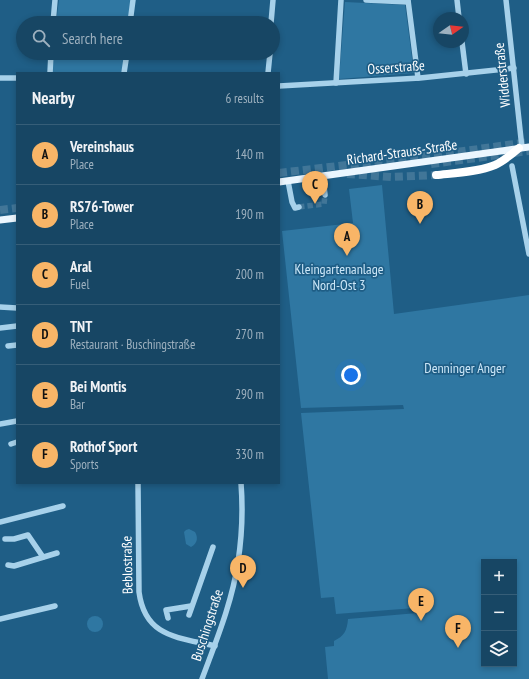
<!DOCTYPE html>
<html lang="en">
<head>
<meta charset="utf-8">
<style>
	:root { --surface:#174664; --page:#24506d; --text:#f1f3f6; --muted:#9eb1bf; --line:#365e78; --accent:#f8b567 }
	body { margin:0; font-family:"PT Sans Narrow",sans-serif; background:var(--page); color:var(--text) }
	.controls { position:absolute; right:12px; bottom:12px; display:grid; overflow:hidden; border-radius:0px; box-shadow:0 2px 6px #0003 }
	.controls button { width:36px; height:36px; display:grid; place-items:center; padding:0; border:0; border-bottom:1px solid var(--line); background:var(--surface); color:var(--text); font:20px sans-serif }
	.compass { position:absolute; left:433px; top:12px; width:36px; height:36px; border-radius:50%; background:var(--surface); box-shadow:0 2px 6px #0003; rotate:76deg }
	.you { position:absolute; left:351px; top:375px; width:14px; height:14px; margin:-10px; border:3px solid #fff; border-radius:50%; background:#1a73e8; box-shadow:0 0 0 6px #1a73e833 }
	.badge { display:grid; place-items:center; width:26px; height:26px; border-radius:50%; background:var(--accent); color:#111; font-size:13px; font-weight:700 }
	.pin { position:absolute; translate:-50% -33px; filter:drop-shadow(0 1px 2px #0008) }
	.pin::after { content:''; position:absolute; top:21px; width:14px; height:12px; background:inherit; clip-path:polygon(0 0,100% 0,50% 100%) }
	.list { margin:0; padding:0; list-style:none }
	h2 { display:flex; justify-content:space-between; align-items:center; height:52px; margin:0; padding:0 16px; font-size:17px }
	h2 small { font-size:13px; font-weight:400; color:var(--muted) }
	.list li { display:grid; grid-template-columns:26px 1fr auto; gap:12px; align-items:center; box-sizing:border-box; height:60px; padding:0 16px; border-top:1px solid var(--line) }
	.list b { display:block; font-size:15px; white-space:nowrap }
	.list p { margin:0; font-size:13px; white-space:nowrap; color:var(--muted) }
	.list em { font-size:13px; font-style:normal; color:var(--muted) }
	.icon { flex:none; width:22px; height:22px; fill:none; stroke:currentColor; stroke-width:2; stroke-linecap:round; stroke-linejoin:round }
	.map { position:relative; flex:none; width:529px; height:679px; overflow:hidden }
	.search { position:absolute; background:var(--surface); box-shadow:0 2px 6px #0003; left:16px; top:16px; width:264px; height:44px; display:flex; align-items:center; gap:10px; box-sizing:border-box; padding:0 14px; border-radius:22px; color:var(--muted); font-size:15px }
	.panel { position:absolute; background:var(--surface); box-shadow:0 2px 6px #0003; left:16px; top:72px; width:264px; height:412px; border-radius:0px }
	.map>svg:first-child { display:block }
	.green { fill:#2f77a2; fill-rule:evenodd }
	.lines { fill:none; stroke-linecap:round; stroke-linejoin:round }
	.minor-tunnel { stroke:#417698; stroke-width:5.5; stroke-dasharray:5.5 3; stroke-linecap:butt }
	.highway-tunnel { stroke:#417698; stroke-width:8; stroke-dasharray:8 4; stroke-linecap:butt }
	.minor { stroke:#a7d1ea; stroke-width:5.5 }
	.major { stroke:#ebf6fe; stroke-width:7 }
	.highway { stroke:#fff; stroke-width:8 }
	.labels { text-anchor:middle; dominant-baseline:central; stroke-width:3.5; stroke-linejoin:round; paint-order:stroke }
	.street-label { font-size:14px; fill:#fff; stroke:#1f5e86 }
	.park-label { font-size:14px; fill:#cce7f8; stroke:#1f5e86 }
</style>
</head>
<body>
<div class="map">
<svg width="529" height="679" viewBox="0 0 529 679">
	<rect width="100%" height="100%" fill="#1f5e86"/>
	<g class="green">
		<polygon points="59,0 131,0 128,23 56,23"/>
		<polygon points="345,2 405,5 414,73 339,79"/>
		<polygon points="53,53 125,53 123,73 52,73"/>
		<path d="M382 185 394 314 529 295V679H328L325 647 334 646V641C344 636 347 631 348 619L429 612 428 607 336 614 334 597 321 598 301 413 404 409 403 405 301 408 282 231 353 223 349 189ZM484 562H514V664H484Z"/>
		<path d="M189 529 195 532C198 537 198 543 191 547L186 544 184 532 186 530Z"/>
		<circle cx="95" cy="624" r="8"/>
	</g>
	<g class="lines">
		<polyline class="minor-tunnel" points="299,207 324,204 325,195"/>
		<g class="highway-tunnel">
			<polyline points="431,164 529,151"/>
			<polyline points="279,173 464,151 529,142"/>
			<polyline points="347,174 391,177 436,175"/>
			<polyline points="0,210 17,208"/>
		</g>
		<g class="minor">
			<polyline points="366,0 408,2"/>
			<polyline points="408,0 418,78"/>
			<polyline points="457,0 459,18"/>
			<polyline points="506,0 522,148"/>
			<polyline points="53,23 55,0"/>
			<polyline points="130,23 133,0"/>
			<polyline points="271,23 273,0"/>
			<polyline points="462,42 466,74"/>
			<polyline points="50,73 51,53"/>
			<polyline points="124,73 127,53"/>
			<polyline points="268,73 270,53"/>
			<polyline points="0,78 17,78"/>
			<polyline points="336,83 341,0"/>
			<polyline points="279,86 420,78 514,68"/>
			<polyline points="512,166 529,254"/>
			<polyline points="323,176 325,195"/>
			<polyline points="288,181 292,202 295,208 299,207"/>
			<polyline points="0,307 17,308"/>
			<polyline points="0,328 17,326"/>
			<polyline points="8,346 17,345"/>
			<polyline points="0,424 17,421"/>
			<polyline points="11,444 17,442"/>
			<path d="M138 483 139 592C145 637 177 637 215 646"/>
			<polyline points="0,522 63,506"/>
			<polyline points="5,539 14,539 28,535 43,557"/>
			<polyline points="8,565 14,566 57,553"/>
			<polyline points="189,615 213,547"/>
			<polyline points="168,618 166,610 191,606"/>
			<polyline points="0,619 55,606"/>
			<path d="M202 679C216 641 232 603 238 562 242 536 243 509 241 483"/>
		</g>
		<g class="major">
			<polyline points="279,182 529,147"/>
			<polyline points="0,220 17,218"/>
		</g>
		<path class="highway" d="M436 175C454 173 479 172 495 165 504 161 512 154 519 148"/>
	</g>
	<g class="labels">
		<g class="street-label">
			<text transform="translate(396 67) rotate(-4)">Osserstraße</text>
			<text transform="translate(502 75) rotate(-96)">Widderstraße</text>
			<text transform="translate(402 152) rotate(-8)">Richard-Strauss-Straße</text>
			<text transform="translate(127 565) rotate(-91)">Beblostraße</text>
			<text transform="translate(207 625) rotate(-72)">Buschingstraße</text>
		</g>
		<g class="park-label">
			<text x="339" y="269">Kleingartenanlage<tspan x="339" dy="16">Nord-Ost 3</tspan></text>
			<text x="465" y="368">Denninger Anger</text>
		</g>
	</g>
</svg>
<div class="controls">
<button>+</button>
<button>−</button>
<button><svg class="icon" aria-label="layers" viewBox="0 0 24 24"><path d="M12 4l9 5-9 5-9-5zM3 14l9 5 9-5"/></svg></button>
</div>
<svg class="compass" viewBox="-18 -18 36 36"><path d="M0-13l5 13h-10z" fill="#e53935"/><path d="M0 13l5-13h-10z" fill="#9eb1bf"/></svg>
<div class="you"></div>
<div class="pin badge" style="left:347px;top:256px">A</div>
<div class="pin badge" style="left:420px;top:224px">B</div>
<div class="pin badge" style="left:315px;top:204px">C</div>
<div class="pin badge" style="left:243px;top:588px">D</div>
<div class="pin badge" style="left:421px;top:621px">E</div>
<div class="pin badge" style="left:458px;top:648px">F</div>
<div class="search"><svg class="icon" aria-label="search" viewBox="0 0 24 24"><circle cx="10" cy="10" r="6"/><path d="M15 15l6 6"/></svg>Search here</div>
<section class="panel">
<h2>Nearby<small>6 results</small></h2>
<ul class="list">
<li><span class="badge">A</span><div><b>Vereinshaus</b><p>Place</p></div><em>140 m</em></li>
<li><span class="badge">B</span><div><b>RS76-Tower</b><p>Place</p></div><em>190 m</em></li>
<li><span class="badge">C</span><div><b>Aral</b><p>Fuel</p></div><em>200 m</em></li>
<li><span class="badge">D</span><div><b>TNT</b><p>Restaurant · Buschingstraße</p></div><em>270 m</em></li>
<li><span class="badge">E</span><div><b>Bei Montis</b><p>Bar</p></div><em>290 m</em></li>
<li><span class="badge">F</span><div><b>Rothof Sport</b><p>Sports</p></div><em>330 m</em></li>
</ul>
</section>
</div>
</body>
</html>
